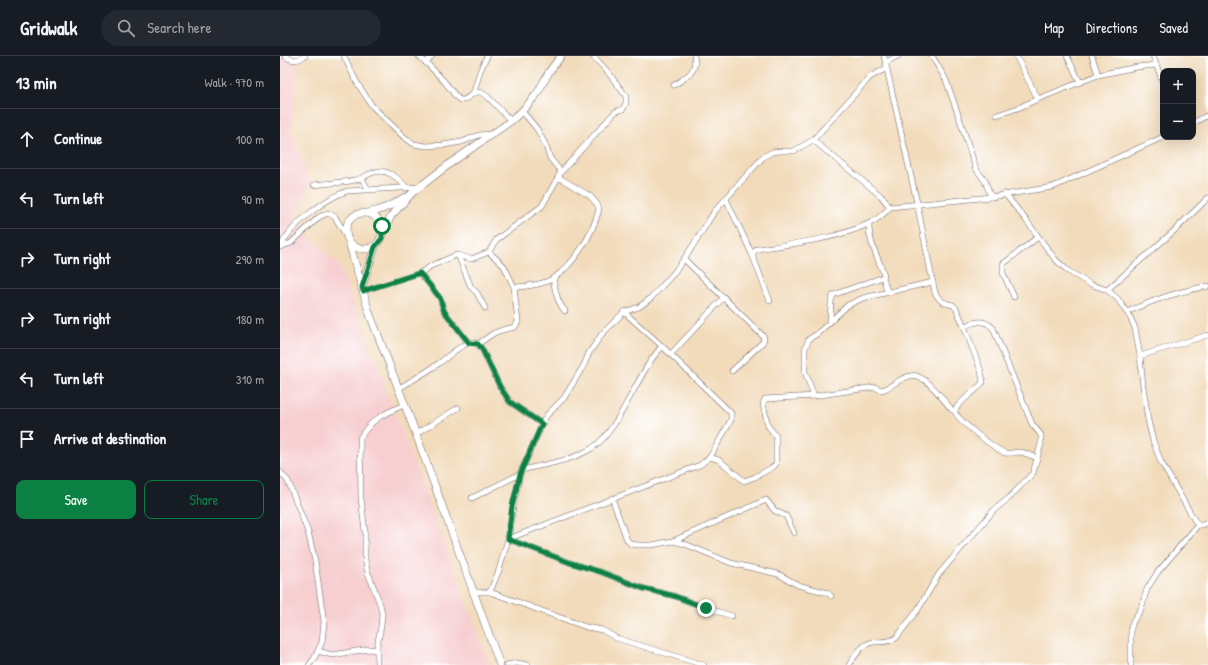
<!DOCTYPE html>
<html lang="en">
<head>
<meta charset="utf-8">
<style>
	:root { --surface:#171b24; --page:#242831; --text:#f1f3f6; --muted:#9ea1a6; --line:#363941; --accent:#0b8043 }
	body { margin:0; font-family:"Patrick Hand",sans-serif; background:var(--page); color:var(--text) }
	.controls { position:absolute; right:12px; top:12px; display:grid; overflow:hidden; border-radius:8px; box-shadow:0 4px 16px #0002 }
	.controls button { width:36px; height:36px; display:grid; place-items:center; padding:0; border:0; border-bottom:1px solid var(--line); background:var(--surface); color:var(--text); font:20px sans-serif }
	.stop { position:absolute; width:12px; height:12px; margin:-9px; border:3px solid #0b8043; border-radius:50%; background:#fff }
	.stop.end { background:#0b8043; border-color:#fff; box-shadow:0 1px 4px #0008 }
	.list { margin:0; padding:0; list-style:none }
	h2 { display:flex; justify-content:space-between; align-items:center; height:52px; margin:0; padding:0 16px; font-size:17px }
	h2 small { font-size:13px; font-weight:400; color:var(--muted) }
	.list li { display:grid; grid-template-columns:26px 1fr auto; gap:12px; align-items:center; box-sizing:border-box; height:60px; padding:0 16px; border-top:1px solid var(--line) }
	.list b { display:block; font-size:15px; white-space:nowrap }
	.list em { font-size:13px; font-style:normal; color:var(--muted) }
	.actions { display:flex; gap:8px; padding:12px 16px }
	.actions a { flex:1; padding:9px 0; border:1px solid var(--accent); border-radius:8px; text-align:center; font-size:14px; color:var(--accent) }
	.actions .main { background:var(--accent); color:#fff }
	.icon { flex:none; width:22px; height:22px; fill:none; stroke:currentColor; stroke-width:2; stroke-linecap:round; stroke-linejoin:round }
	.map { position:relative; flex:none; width:928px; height:609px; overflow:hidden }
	header { display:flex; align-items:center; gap:24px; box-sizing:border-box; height:56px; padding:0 20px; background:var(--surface); border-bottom:1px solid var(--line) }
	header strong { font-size:19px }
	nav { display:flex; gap:22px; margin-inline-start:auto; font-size:14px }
	.search { width:280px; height:36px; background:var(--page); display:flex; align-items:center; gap:10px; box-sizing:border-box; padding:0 14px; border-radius:22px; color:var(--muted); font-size:15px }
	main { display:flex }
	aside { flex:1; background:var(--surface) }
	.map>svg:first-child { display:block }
	.built { fill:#f7cfd1 }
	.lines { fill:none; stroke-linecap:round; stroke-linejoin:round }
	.street-casing { stroke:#6b6368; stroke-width:6 }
	.secondary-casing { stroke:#6b6368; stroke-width:8 }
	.street { stroke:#fff; stroke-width:5 }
	.secondary { stroke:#fff; stroke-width:7 }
	.route { stroke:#0b8043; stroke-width:5 }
</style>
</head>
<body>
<header>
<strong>Gridwalk</strong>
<div class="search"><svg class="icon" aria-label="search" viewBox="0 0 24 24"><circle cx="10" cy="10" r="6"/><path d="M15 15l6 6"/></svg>Search here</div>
<nav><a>Map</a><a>Directions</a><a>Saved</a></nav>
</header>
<main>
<aside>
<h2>13 min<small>Walk · 970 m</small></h2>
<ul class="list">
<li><svg class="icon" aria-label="ahead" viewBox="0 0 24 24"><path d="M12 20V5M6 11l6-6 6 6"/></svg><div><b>Continue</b></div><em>100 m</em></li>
<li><svg class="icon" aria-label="left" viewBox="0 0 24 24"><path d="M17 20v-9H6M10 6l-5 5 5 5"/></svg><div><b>Turn left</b></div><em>90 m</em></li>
<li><svg class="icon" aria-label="right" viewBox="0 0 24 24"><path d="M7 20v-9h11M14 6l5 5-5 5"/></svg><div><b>Turn right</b></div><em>290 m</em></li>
<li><svg class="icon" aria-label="right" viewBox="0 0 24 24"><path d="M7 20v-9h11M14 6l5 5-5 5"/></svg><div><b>Turn right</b></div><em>180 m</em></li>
<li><svg class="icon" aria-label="left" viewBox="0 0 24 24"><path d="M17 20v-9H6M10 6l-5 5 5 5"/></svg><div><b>Turn left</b></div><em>310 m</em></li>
<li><svg class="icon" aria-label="arrive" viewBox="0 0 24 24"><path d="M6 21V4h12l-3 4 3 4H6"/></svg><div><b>Arrive at destination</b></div></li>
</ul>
<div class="actions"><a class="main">Save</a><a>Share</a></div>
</aside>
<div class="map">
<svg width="928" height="609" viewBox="0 0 928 609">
	<rect width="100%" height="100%" fill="#fff"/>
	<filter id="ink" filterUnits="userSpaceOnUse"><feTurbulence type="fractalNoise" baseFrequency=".025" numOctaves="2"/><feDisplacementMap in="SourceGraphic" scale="8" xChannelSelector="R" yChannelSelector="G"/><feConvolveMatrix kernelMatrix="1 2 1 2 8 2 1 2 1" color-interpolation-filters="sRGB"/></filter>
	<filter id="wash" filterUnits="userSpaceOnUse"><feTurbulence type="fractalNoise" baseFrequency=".012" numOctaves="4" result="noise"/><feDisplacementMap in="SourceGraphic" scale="16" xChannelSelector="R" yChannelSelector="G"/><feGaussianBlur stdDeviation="0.9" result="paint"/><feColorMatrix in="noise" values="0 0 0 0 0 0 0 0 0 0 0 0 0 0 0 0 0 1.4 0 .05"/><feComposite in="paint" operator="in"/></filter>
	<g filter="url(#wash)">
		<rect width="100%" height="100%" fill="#f2dbbb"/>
		<polygon class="built" points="0,0 15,0 18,4 11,75 30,127 14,163 18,168 23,168 24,175 59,209 210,609 0,609"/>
	</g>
	<g filter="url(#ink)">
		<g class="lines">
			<g class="street-casing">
				<g id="street">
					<path d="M5 0C12 6 18 4 25 0"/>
					<polyline points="64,0 76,25 92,50 124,81 134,88 146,90 163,89 182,86 199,79 211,78"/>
					<path d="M139 0C151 11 162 22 172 35 174 38 177 43 181 44 187 45 192 35 200 36L207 40 231 65"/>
					<polyline points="652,0 666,24 680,64 696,113 705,125 711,141"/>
					<polyline points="736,0 758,43 818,19 857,11 876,9"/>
					<polyline points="787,0 800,26"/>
					<polyline points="812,0 818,19"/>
					<polyline points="873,0 883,27"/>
					<polyline points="606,6 618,0"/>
					<polyline points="146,7 152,0"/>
					<path d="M394 29C406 21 418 16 414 0"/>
					<polyline points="194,36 200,15 207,0"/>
					<polyline points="242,55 257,73 265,88 270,102 281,116"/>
					<polyline points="717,59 738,52 758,43"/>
					<polyline points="913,67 928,59"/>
					<polyline points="533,84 601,140 610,151 711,141 773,131 883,81"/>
					<polyline points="82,123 89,134"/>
					<path d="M34 129C48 127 62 127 75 124 82 123 86 119 92 117 107 111 118 122 127 132"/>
					<polyline points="725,138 746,164 775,203 788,215 810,228 827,234 837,242 850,261 855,272 860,300 863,330 868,364 873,385 881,406 915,465 918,469 922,469 928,467"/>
					<polyline points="446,143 472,198"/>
					<path d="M1 190C11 168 45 143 67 135L138 131"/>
					<polyline points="0,191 11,187 39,161 48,157 55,161 67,181"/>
					<polyline points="178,199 191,231 197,237 205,252"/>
					<polyline points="404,203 484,281 483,286 452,315"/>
					<polyline points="140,217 160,242 164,255 189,287"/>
					<polyline points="603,221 607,235"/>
					<path d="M273 222C275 234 277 246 285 255"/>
					<path d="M234 231C245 231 265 228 274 222 295 207 313 178 319 153L317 148 310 140 278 121"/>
					<polyline points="827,234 895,174 928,142"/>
					<polyline points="83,235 140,217 151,210 174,200 178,199 191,203 209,196 216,184 262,150 281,116 335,56 343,53 346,47 346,40 327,15 313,0"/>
					<polyline points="734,241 723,217 723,208 758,181"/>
					<path d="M490 245 472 198 477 193C511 188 557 183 588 168 597 164 604 158 610 151"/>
					<path d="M847 256C876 243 897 236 928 230"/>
					<path d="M550 266 551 246 553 239 603 221 604 219C599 203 588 185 589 168"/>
					<path d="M684 270 701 315 703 326C697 335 679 345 675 354 672 361 717 394 725 397 729 398 735 396 740 396 746 397 752 400 757 402"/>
					<polyline points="198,288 214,277 222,274 235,271 238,266 234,231 224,210 209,196"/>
					<polyline points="391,298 444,241"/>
					<polyline points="860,300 928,279"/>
					<path d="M118 333C131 325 145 317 158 308 167 302 179 289 189 287 194 285 199 289 202 293L220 331 230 346 262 368"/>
					<polyline points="534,340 525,316 525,293 529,283 537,278 568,249 583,242 653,226"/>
					<polyline points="136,378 178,352"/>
					<path d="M430 401 439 404 464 425 475 421 493 411 496 408V380L488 370 483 348 485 343 534 340 595 331 600 334 605 333C613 329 621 322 630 320 644 315 664 345 672 354L675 355"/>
					<path d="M242 414C265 408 292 405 312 392 334 379 353 332 368 309 372 302 377 296 382 290"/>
					<polyline points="0,416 8,425 28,476 35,505 44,566 42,586 34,603 29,609"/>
					<polyline points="192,442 240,418"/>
					<polyline points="332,442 347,484 351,488 358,489 372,489 393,485 405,488 451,507 498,518 518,529 548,537 551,540"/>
					<polyline points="228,483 420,409 430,401 451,364 451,357 382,290 344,256"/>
					<polyline points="228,483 291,507 321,516 362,532 394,540 426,552 452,560"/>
					<polyline points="393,485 486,444 495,455 506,460 514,477"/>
					<polyline points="192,536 210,536 306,571 322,574 336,582 424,609"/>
					<polyline points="210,536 219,514 228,483 233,451 240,418 266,360 284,342 304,309 309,297 322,278 344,256 359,251 371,242 393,218 404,203 418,182 434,156 483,101 492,96 500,95 514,95 533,84 590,21 607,12"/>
					<polyline points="38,595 52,599 89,593 97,594"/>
					<path d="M97 609V590L101 570 102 558 100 548 87 514 85 503V476L81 442 80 382C91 363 105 357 124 349"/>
					<polyline points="227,609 237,607 248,609"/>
					<path d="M569 609C575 600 582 587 594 586 603 585 609 587 616 582L637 555 659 518 714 454 729 442 753 417 761 388V379L752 368 713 272C703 262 696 266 684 270L676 252 673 249C662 246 662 247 655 237L637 147 604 0"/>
					<polyline points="851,609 851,572 853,565 861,553 867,533 877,517 918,469"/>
				</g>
			</g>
			<g class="secondary-casing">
				<g id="secondary">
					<circle cx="84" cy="175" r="18"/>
					<path d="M87 157C101 155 112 149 125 141"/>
					<polyline points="103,176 111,160 133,136 172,106 231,65 242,55 257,38 269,16 281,0"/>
					<polyline points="69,186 89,256 136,378 220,609"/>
					<polyline points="82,231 95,191"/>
				</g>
			</g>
			<use href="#street" class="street"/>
			<use href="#secondary" class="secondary"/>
		</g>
	</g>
	<g class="lines" filter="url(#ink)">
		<polyline class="route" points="102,170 102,182 95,191 82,231 83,235 140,217 160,242 164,255 189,287 198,288 202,293 220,331 230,346 262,368 240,418 232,451 228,483 291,507 321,516 362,532 394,540 426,552"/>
	</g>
</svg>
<div class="controls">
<button>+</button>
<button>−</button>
</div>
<div class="stop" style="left:102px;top:170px"></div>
<div class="stop end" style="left:426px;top:552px"></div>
</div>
</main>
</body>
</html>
